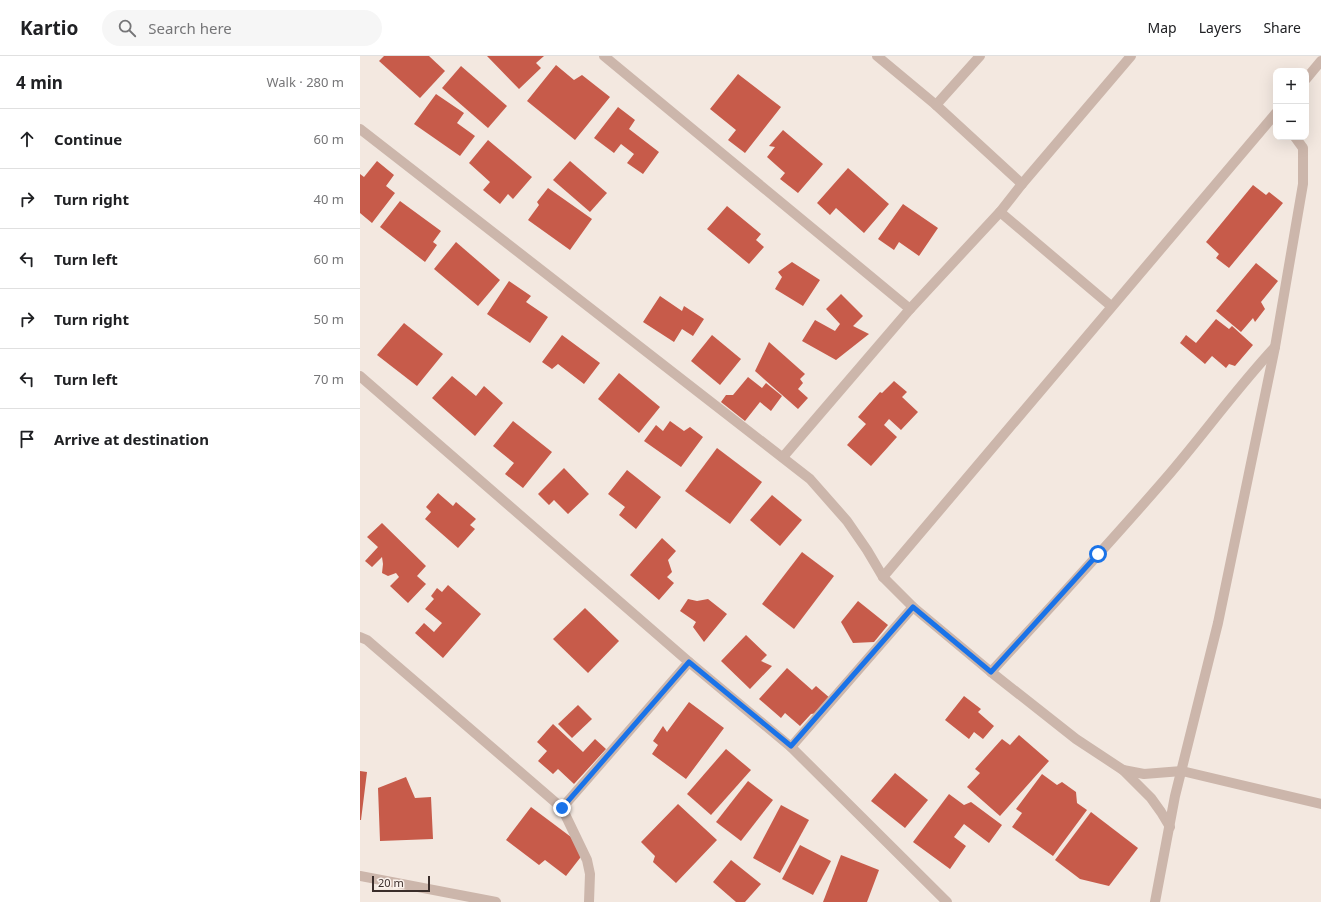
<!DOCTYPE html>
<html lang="en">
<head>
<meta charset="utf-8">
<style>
	:root { --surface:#fff; --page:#f6f6f6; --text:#202124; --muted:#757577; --line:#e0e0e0 }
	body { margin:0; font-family:"Noto Sans",sans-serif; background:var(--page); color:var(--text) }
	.controls { position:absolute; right:12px; top:12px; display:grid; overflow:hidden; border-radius:8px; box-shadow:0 4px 16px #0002 }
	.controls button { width:36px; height:36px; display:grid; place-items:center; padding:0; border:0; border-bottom:1px solid var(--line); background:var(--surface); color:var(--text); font:20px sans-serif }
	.scale { position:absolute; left:12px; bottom:10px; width:58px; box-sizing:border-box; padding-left:4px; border:2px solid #3a2d2a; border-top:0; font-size:11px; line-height:14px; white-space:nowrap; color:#3a2d2a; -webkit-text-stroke:3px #fbf2ec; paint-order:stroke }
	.stop { position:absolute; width:12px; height:12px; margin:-9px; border:3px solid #1a73e8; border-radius:50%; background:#fff }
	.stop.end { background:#1a73e8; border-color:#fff; box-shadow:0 1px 4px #0008 }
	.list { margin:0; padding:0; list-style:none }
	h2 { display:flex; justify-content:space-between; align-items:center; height:52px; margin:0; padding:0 16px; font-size:17px }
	h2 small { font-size:13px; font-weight:400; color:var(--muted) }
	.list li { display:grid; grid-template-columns:26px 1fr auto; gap:12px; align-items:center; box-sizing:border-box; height:60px; padding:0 16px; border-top:1px solid var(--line) }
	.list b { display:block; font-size:15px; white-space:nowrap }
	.list em { font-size:13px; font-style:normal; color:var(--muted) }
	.icon { flex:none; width:22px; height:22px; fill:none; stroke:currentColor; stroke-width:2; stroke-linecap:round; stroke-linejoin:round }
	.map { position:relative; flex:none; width:961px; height:846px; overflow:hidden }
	header { display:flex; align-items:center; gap:24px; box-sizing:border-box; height:56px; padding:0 20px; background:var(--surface); border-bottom:1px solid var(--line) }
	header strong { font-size:19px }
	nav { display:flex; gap:22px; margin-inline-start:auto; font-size:14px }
	.search { width:280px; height:36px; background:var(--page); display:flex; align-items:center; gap:10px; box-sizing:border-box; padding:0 14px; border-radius:22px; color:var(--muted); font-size:15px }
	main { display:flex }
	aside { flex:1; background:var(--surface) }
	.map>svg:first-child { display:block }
	.building { fill:#c75b4a }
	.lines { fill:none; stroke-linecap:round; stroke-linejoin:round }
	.street { stroke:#ccb6ab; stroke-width:10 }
	.route { stroke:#1a73e8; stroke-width:5 }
</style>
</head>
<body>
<header>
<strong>Kartio</strong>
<div class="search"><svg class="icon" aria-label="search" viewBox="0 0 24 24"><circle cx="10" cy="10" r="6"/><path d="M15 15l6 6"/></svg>Search here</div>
<nav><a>Map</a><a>Layers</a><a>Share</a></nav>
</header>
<main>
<aside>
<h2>4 min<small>Walk · 280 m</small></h2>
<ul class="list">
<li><svg class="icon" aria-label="ahead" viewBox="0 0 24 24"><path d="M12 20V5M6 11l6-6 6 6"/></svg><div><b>Continue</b></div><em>60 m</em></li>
<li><svg class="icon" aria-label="right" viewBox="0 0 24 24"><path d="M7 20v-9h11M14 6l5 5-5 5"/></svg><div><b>Turn right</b></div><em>40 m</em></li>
<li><svg class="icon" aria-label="left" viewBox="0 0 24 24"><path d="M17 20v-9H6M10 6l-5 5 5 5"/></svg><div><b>Turn left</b></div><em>60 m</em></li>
<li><svg class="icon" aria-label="right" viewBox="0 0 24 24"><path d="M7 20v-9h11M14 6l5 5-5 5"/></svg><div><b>Turn right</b></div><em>50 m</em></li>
<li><svg class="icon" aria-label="left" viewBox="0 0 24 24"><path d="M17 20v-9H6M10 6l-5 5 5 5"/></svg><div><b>Turn left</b></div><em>70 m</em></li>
<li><svg class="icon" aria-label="arrive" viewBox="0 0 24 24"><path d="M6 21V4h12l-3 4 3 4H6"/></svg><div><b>Arrive at destination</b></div></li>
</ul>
</aside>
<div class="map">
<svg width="961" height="846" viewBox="0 0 961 846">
	<rect width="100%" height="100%" fill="#f3e8e0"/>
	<g class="building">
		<polygon points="24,0 69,0 85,15 60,42 19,5"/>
		<polygon points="127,0 184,0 176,7 181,12 159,33"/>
		<polygon points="196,9 214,24 222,19 250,41 215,84 167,45"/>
		<polygon points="101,10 147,50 128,72 82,32"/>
		<polygon points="378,18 421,51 385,97 368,84 376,74 350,53"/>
		<polygon points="76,38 104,57 97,67 115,80 100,100 54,68"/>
		<polygon points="258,51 275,64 269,73 299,96 283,118 267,107 274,98 261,88 254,97 234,82"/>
		<polygon points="423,74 463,108 438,137 420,123 425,117 407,101 415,91 409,90"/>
		<polygon points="128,84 172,121 153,143 148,138 140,148 123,134 130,126 109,107"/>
		<polygon points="17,105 34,119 26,130 35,137 12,167 0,157 0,118 4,121"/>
		<polygon points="210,105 247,137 230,156 193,124"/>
		<polygon points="488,112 529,148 504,177 476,152 470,159 457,147"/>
		<polygon points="893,129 906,139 909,136 923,147 869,212 856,202 859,198 846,186"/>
		<polygon points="188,132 232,163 210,194 168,164 179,149 177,146"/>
		<polygon points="40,145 81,175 73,186 77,189 65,206 20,171"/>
		<polygon points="543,148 578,172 559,200 539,186 534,194 518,183"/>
		<polygon points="367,150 401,178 396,184 404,191 389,208 347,173"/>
		<polygon points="96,186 140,224 118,250 74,213"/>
		<polygon points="432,206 460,224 443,250 415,233 422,221 418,216"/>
		<polygon points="896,207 918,225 901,246 905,253 895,266 893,262 881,276 856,255"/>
		<polygon points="149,225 171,240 166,246 188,261 170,287 127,258"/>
		<polygon points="481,238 503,260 493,270 509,278 476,304 442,285 455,264 475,275 480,268 466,253"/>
		<polygon points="300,240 322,255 324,250 344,263 333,280 322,273 314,286 283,266"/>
		<polygon points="856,263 869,273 872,270 893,289 875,310 869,308 866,312 852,300 845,308 820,287 826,279 836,287"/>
		<polygon points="44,267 83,298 57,330 17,299"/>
		<polygon points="202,279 240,307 224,328 198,308 192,313 182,306"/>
		<polygon points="352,279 381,303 360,329 331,305"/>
		<polygon points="409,286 445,318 440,323 443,327 438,333 448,342 438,353 395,315"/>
		<polygon points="259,317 300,351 279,377 238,343"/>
		<polygon points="92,320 116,340 124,330 143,347 115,380 72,342"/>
		<polygon points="388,321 402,332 406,327 422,340 411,355 400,346 385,365 361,346 366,339 373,339"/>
		<polygon points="534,325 547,336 542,341 558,356 541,374 529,363 524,369 537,381 511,410 487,389 506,368 498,361 520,336 522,337"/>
		<polygon points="153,365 192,396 163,432 145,418 154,407 133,390"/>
		<polygon points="310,365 324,375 330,371 343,381 321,411 284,385 296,369 303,375"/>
		<polygon points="357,392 402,426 370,468 325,435"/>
		<polygon points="204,412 229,438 208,458 194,444 189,449 178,438"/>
		<polygon points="267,414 301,441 276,473 259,459 265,451 248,438"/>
		<polygon points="78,437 93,450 96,446 116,463 110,469 115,473 98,492 65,463 71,456 66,451"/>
		<polygon points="412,439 442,464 420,490 390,464"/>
		<polygon points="22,467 66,510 57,520 66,528 48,547 30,530 39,521 36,517 28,520 22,517 23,508 22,501 12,511 5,505 18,491 7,481"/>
		<polygon points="302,482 316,495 308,504 312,516 307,521 314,527 299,544 270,519"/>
		<polygon points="442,496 474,520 434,573 402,548"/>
		<polygon points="88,529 121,558 83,602 55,577 64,567 74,576 82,567 65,553 74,543 71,540 77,532 82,536"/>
		<polygon points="328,543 337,545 348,543 367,558 344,586 333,571 336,566 320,555"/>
		<polygon points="498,545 528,569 514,586 493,587 481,566"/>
		<polygon points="225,552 259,585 228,617 193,583"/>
		<polygon points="386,579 407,599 401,605 412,610 390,633 361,605"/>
		<polygon points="427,612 452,634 456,630 471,643 458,657 451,658 440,670 425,657 421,662 399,643"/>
		<polygon points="604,640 621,653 618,656 634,670 623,683 614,676 609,683 585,664"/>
		<polygon points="329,646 364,672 326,723 292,698 298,689 293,685 303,670 307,676"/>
		<polygon points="218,649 232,663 212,682 198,668"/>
		<polygon points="193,668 223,696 235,683 246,693 214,728 198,713 193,718 178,705 187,695 177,686"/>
		<polygon points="659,679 689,705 640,760 607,731 620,717 615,713 642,683 650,689"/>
		<polygon points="366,693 391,714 351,759 327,738"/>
		<polygon points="0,715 7,716 1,764 0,764"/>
		<polygon points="535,717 568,744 545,772 511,745"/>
		<polygon points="682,718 697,729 702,726 716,736 717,747 727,754 693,800 652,771 662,757 656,753"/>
		<polygon points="46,721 55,742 71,741 73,783 20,785 18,732"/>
		<polygon points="388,725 413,744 381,785 356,766"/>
		<polygon points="589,738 604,749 611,746 642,769 629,787 604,768 594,781 606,790 590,813 553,786"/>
		<polygon points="318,748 357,784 316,827 293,806 295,800 281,786"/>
		<polygon points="421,749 449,764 420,817 393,802"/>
		<polygon points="171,751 227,793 206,820 185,804 179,809 146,784"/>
		<polygon points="731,756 778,792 749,830 720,823 695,804"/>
		<polygon points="440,789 471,805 453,839 422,823"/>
		<polygon points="481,799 519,814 507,846 463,846"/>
		<polygon points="371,804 401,828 385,846 376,846 353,826"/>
	</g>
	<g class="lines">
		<g class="street">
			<polyline points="244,0 550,253"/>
			<polyline points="517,0 576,49 662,128"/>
			<polyline points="946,23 961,5"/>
			<polyline points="576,49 620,0"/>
			<polyline points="0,73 450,423 487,465 507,494 523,521 553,551 631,616 716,683 763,714 791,742 801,756 810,771"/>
			<polyline points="640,156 751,250"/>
			<polyline points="0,320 329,606 431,691 587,846"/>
			<polyline points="423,401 550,253 640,156 662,128 771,0"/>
			<polyline points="523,521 916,57"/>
			<polyline points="0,581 7,584 202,752 227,804 230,818 229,846"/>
			<path d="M631 616C690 552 749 488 806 422 843 379 876 333 915 291"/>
			<polyline points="431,691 553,551"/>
			<polyline points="763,714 784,718 822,715 961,748"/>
			<polyline points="202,752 329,606"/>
			<polyline points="0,820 136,846"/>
			<polyline points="795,846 815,740 858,567 915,291 943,128 943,92 935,81"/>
		</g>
	</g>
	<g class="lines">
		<polyline class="route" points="202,752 329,606 431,690 553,551 631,616 738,498"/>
	</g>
</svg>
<div class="controls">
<button>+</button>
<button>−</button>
</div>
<div class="scale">20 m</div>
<div class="stop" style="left:738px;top:498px"></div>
<div class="stop end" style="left:202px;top:752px"></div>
</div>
</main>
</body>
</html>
